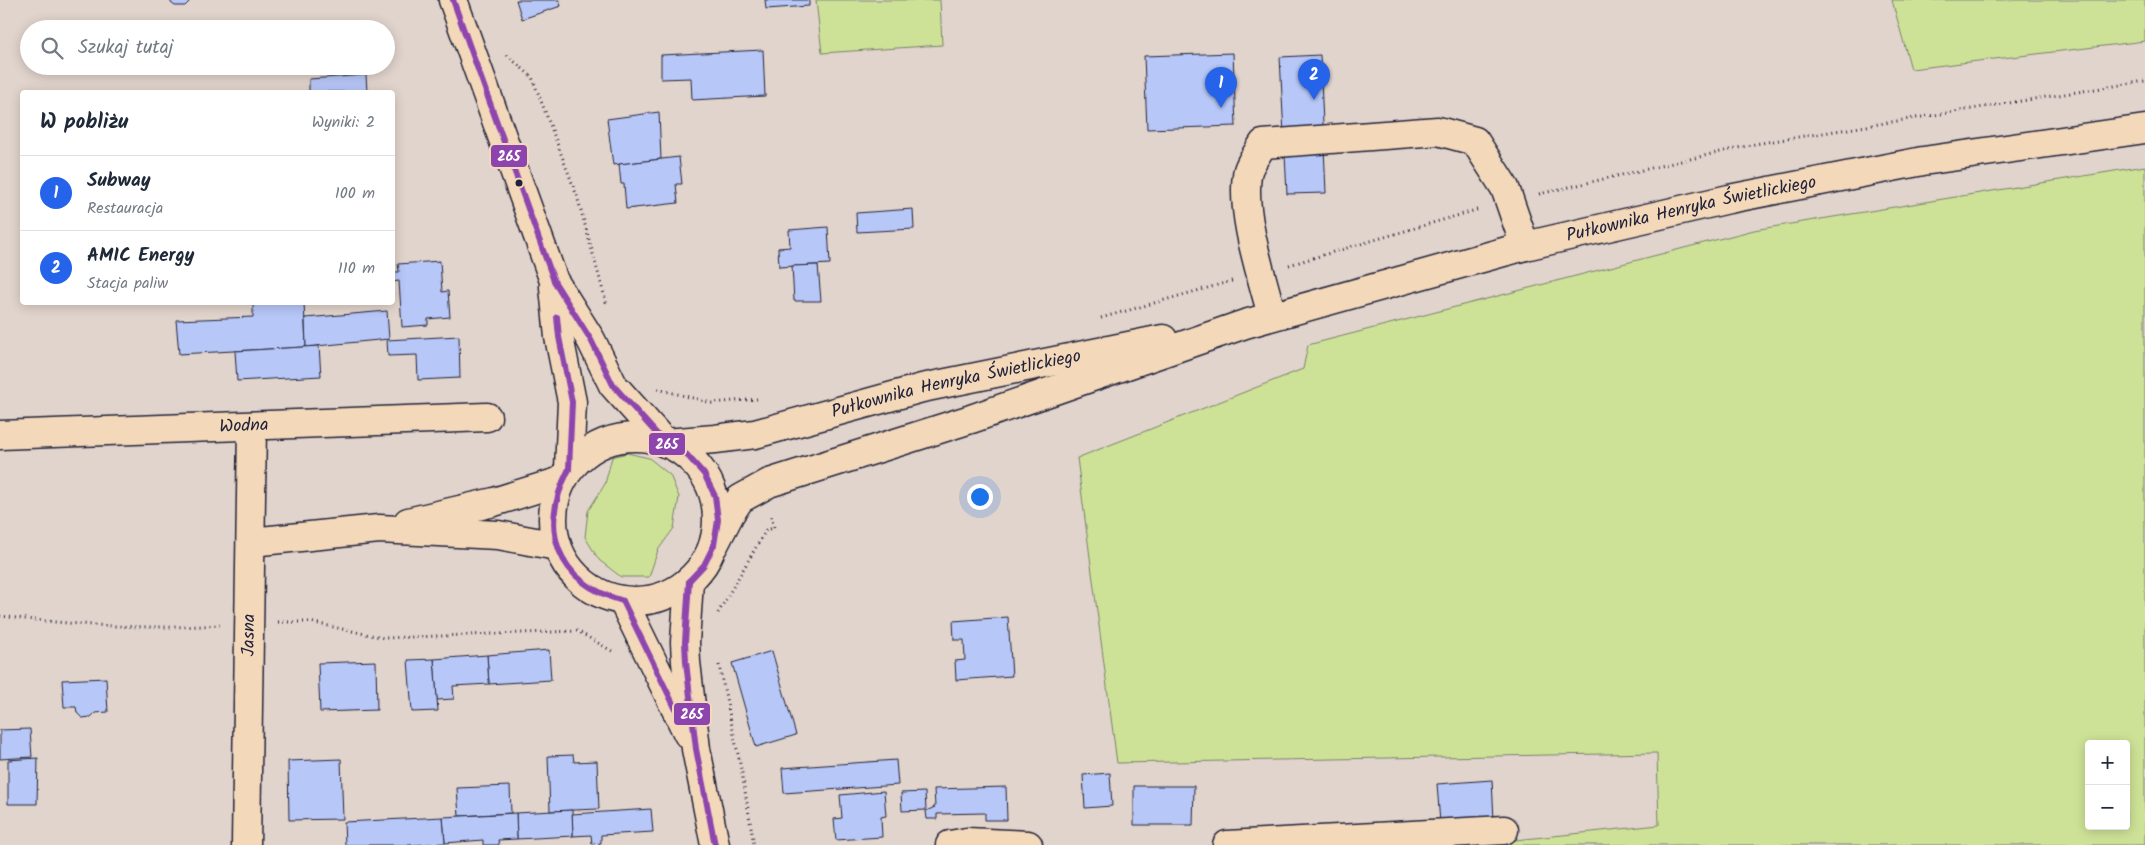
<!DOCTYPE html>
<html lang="pl">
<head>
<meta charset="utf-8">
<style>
	:root { --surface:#fff; --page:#f2f2f3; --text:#1f2937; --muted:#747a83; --line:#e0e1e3; --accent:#2563eb }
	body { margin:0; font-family:Kalam,sans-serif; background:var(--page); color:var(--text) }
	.controls { position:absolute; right:15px; bottom:15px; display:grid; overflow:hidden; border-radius:5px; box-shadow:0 2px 12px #0003 }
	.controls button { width:45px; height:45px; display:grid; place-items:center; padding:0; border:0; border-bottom:1px solid var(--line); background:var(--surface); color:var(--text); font:25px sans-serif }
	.you { position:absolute; left:979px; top:496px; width:18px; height:18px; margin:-12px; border:4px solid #fff; border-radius:50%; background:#1a73e8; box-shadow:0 0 0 8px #1a73e833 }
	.badge { display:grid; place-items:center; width:32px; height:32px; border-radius:50%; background:var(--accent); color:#fff; font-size:16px; font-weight:700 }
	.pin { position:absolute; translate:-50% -41px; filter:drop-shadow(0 1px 2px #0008) }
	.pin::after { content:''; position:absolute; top:26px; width:18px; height:15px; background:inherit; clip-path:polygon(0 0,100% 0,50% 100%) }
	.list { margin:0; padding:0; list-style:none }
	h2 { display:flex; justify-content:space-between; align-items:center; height:65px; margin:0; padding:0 20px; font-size:21px }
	h2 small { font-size:16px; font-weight:400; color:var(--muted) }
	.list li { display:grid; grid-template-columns:32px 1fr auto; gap:15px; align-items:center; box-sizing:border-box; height:75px; padding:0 20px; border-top:1px solid var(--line) }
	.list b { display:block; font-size:19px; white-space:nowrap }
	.list p { margin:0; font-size:16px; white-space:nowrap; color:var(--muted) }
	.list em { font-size:16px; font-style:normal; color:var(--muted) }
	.icon { flex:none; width:28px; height:28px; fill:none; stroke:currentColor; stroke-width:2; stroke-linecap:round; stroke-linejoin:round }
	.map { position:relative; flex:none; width:2145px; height:845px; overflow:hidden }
	.search { position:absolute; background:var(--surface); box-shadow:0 2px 12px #0003; left:20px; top:20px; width:375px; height:55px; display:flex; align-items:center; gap:12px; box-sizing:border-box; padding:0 18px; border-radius:28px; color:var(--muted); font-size:19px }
	.panel { position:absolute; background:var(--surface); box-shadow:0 2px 12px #0003; left:20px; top:90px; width:375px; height:215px; border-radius:5px }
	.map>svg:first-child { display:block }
	.green { fill:#cee297; stroke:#788269; fill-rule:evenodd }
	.building { fill:#b7c7f7; stroke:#22223b }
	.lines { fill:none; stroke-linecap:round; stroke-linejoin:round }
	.minor-casing { stroke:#22223b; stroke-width:31 }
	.major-casing { stroke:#22223b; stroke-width:31 }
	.path { stroke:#22223b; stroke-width:3; stroke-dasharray:1 4; stroke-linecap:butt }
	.minor { stroke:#f3d9ba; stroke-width:28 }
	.major { stroke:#f3d9ba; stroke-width:28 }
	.bus-1-casing { stroke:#f3d9ba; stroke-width:10 }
	.bus-1 { stroke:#8e44ad; stroke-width:6 }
	.bus-dot { fill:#22223b; stroke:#f3d9ba; stroke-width:2 }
	.labels { text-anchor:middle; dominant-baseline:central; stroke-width:4; stroke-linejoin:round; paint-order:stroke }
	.street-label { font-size:18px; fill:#22223b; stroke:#f3d9ba }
	.line-badge { stroke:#f3d9ba; stroke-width:2 }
	.badge-label { font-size:14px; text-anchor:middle; font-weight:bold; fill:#fff }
</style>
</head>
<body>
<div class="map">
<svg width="2145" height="845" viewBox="0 0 2145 845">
	<rect width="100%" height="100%" fill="#e1d4cc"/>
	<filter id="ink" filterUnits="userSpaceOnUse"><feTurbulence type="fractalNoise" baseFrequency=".02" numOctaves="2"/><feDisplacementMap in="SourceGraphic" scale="10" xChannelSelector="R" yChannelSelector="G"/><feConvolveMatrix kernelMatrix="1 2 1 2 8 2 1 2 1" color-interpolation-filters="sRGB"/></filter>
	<g filter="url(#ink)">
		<g class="green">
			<polygon points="816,0 940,0 942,45 822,53"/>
			<polygon points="1892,0 2145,0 2145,41 1911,69"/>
			<path d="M2145 166V845H1467L1659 825 1657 753 1117 763 1077 458 1303 369 1308 345 1754 230ZM2089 744H2126V826H2089Z"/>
			<polygon points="627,453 649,458 670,475 679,497 674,528 658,550 649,577 621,577 599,560 585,537 588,511 605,484 612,457"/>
		</g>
		<g class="building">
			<polygon points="171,0 189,0 189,2 185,6 175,6 171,3"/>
			<polygon points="516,0 559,0 561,6 522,19"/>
			<polygon points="765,0 809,0 809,6 766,9"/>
			<polygon points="763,50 765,96 692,100 691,78 661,79 661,55"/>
			<polygon points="1233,53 1236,126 1147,129 1144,56"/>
			<polygon points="1320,55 1326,193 1287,194 1280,57"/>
			<polygon points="366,75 367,92 309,92 309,79"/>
			<polygon points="659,112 661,159 613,165 607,119"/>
			<polygon points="679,157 682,184 676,184 678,203 626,209 624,184 621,184 619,164"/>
			<polygon points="913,209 914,229 857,232 856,213"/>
			<polygon points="828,227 830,264 779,267 778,248 790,247 789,230"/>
			<polygon points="440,261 442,292 448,291 450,317 428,319 428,325 402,327 399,281 392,282 392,272 399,272 398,264"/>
			<polygon points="818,265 821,301 794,301 792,266"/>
			<polygon points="253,302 304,302 306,347 179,354 176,320 253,317"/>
			<polygon points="387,311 389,339 306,347 305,318"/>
			<polygon points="459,336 460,378 418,380 417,355 388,356 387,340"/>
			<polygon points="319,346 321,376 237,381 235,351"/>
			<polygon points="1008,617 1012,676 956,680 955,661 965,660 964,640 954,640 953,621"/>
			<polygon points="549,650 551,680 489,684 487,655"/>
			<polygon points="772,651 796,735 756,747 732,663"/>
			<polygon points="487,655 489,684 453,686 454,699 437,700 434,659"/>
			<polygon points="434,659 438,711 412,712 408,660"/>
			<polygon points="376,661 377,710 320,712 318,663"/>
			<polygon points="106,678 108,712 95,713 91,717 82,718 77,713 76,707 64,707 62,680"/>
			<polygon points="30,729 32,757 0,759 0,730"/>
			<polygon points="573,755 574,762 597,761 599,809 550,811 548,756"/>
			<polygon points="38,758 37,804 8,804 8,760"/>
			<polygon points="341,759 343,819 289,820 288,761"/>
			<polygon points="896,760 898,785 784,793 782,768"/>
			<polygon points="1110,773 1112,806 1085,808 1083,775"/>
			<polygon points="1492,780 1494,820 1440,823 1437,784"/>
			<polygon points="510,786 511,813 459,816 457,788"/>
			<polygon points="1134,786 1194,786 1193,825 1134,825"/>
			<polygon points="1006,787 1007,820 985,820 985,813 937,814 937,819 927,819 926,811 935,807 934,789"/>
			<polygon points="884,791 886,816 881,817 882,837 836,840 834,819 842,818 840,795"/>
			<polygon points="925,792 926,810 902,811 901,793"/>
			<polygon points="651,809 653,832 601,835 601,843 592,844 591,835 573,836 572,814"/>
			<polygon points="572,810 573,836 517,839 516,813"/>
			<polygon points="516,813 517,839 498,840 499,845 483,845 483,840 445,843 443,817"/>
			<polygon points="443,817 445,843 412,845 345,845 344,822"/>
		</g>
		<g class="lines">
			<g class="minor-casing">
				<g id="minor">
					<path d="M1272 316C1262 276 1241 216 1247 175 1248 165 1258 153 1263 144L1438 131 1475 141 1505 188 1525 246"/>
					<path id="s1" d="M0 435 487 417"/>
					<path id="s2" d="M665 443 715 439 755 434 922 388 1163 339"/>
					<polyline points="408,522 494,502 561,481"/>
					<polyline points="251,542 379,529 498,535 557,546"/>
					<path id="s3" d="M714 545 730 514 740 499 769 483 971 419 1245 324 1525 246 1729 199 1923 161 2145 129"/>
					<path id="s4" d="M246 845 252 426"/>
					<polyline points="950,845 967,842 1028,845"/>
					<polyline points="1227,845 1504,830"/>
				</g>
			</g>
			<g class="major-casing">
				<g id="major">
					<polyline points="453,0 554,281 591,340 613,385 665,443"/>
					<polyline points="554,287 559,337 572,402 569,469"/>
					<circle cx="635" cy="519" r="82"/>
					<polyline points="689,581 685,642 686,662 696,749 715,845"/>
					<polyline points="623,601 688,734"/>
				</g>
			</g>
			<g class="path">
				<polyline points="507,55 532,77 577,196 607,305"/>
				<polyline points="1539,194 1755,144 2145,81"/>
				<polyline points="1289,265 1480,209"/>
				<polyline points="1101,318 1232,281"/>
				<polyline points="658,389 712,403 757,399"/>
				<polyline points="718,613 766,530 774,528 771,516"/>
				<path d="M0 616C72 625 147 630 220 625"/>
				<polyline points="278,622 310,622 384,638 577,631 612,651"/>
				<polyline points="719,665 742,773 754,845"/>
			</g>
			<use href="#minor" class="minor"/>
			<use href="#major" class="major"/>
			<g class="bus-1-casing">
				<g id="bus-1">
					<polyline points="453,0 554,281 591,340 613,385 665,443 687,455 704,474 715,496 718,520 714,545 704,565 689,581"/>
					<polyline points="557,317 559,337 572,402 569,469"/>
					<path d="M569 469C538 529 556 582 623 601"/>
					<polyline points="689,581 685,642 686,662 696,749 715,845"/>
					<polyline points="623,601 680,718"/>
				</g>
			</g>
			<use href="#bus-1" class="bus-1"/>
		</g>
	</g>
	<circle class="bus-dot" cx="519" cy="183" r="4.5"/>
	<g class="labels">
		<g class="street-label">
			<text stroke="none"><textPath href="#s3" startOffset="1049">Pułkownika Henryka Świetlickiego</textPath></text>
			<text stroke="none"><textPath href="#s2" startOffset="298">Pułkownika Henryka Świetlickiego</textPath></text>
			<text stroke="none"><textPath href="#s1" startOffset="244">Wodna</textPath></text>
			<text stroke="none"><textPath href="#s4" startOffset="210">Jasna</textPath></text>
		</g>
	</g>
	<g class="line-badge">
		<rect x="490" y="144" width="38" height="24" rx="5" fill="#8e44ad"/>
		<rect x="648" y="432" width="38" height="24" rx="5" fill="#8e44ad"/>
		<rect x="673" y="702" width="38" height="24" rx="5" fill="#8e44ad"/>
	</g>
	<g class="badge-label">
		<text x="509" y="161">265</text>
		<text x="667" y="449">265</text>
		<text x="692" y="719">265</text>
	</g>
</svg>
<div class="controls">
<button>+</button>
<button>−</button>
</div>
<div class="you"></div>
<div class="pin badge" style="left:1221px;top:108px">1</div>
<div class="pin badge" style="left:1314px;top:100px">2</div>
<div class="search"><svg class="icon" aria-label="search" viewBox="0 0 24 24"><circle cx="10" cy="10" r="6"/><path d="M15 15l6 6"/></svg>Szukaj tutaj</div>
<section class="panel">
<h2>W pobliżu<small>Wyniki: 2</small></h2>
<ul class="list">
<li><span class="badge">1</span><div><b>Subway</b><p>Restauracja</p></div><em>100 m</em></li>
<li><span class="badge">2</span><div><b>AMIC Energy</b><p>Stacja paliw</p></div><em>110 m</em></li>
</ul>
</section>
</div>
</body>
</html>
